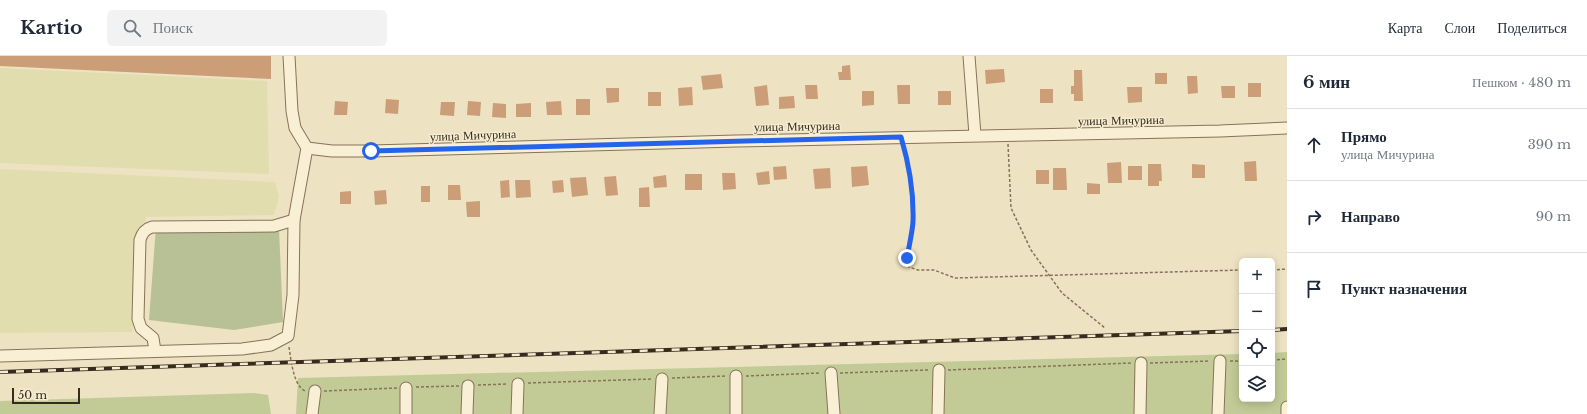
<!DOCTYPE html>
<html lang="ru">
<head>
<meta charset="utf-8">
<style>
	:root { --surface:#fff; --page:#f2f2f3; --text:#1f2937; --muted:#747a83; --line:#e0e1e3 }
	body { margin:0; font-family:"Libre Baskerville",serif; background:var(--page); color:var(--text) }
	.controls { position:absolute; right:12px; bottom:12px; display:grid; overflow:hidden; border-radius:6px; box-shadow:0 2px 10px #0003 }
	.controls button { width:36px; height:36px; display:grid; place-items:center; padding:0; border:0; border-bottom:1px solid var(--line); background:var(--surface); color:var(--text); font:20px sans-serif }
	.scale { position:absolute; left:12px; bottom:10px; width:68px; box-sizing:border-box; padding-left:4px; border:2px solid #362b1d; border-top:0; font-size:11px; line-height:14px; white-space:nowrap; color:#362b1d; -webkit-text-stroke:3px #f5ecd1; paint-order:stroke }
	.stop { position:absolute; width:12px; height:12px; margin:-9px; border:3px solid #2563eb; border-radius:50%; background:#fff }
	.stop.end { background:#2563eb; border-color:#fff; box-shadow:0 1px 4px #0008 }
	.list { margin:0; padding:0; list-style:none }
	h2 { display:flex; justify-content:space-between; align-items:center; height:52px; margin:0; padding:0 16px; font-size:17px }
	h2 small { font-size:13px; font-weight:400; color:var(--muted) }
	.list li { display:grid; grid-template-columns:26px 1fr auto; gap:12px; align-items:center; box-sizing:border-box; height:72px; padding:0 16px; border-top:1px solid var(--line) }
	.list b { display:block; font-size:15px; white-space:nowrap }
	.list p { margin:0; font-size:13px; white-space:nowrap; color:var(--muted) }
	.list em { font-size:13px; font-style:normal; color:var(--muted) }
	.icon { flex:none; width:22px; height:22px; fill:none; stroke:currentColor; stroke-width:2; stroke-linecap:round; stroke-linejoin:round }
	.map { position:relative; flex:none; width:1287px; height:358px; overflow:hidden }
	header { display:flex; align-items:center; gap:24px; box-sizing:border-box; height:56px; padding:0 20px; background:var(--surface); border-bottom:1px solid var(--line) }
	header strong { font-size:19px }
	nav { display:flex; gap:22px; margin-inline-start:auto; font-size:14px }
	.search { width:280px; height:36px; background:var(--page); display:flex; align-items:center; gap:10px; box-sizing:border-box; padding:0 14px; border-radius:6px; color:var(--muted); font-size:15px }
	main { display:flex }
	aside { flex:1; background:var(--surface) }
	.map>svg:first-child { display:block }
	.farmland { fill:#e2ddaf }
	.green { fill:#c2cb96 }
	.cemetery { fill:#b8c095 }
	.building { fill:#cb9e78 }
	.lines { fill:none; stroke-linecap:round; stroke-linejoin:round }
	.minor-casing { stroke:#867359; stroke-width:13 }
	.path { stroke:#867359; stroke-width:1.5; stroke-dasharray:3 2; stroke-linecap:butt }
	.minor { stroke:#f8efd5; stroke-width:11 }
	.rail-casing { stroke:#362b1d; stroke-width:4 }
	.rail { stroke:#f5ecd1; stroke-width:2.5; stroke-dasharray:8; stroke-linecap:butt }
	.route { stroke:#2563eb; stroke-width:5 }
	.labels { text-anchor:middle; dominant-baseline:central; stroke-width:3; stroke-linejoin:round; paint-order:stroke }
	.street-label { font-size:12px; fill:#362b1d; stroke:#f5ecd1 }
</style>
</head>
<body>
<header>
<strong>Kartio</strong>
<div class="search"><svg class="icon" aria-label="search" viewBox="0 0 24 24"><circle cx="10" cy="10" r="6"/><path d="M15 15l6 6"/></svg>Поиск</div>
<nav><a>Карта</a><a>Слои</a><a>Поделиться</a></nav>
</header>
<main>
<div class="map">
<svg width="1287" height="358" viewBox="0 0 1287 358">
	<rect width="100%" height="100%" fill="#ede2c2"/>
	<g class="farmland">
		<polygon points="0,12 267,25 269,118 0,107"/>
		<polygon points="0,113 275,126 279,141 274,159 146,161 132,276 0,277"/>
	</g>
	<g class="green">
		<polygon points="1287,296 1287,358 296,358 298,322 1242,298 1242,343 1272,343 1272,297"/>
		<polygon points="254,337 268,339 271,358 0,358 0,345"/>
	</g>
	<polygon class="cemetery" points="156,171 279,173 283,266 234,274 149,264"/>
	<g class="building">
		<polygon points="0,0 271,0 271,23 0,10"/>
		<polygon points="850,9 851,24 839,24 838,16 842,16 842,10"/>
		<polygon points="1004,13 1005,26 986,28 985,14"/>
		<polygon points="1074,14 1082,14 1083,45 1074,45 1074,38 1071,38 1071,30 1074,30"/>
		<rect x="1155" y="17" width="12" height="11"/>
		<polygon points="721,18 723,32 703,34 701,20"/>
		<polygon points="1187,20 1197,20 1198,37 1188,38"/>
		<rect x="1248" y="27" width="13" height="14"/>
		<polygon points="767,29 769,49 756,50 754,31"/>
		<polygon points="805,29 817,29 818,43 806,43"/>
		<polygon points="897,29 910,29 910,48 898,48"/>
		<polygon points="1221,30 1235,30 1235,42 1222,42"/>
		<polygon points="692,31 693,49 679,50 678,32"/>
		<polygon points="1127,31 1142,31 1142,46 1128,47"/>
		<polygon points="606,32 619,32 619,46 607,47"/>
		<rect x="1040" y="33" width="13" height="14"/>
		<polygon points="862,35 874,35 874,49 862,50"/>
		<rect x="938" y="35" width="13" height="14"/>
		<rect x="648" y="36" width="13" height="14"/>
		<polygon points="794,40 795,52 779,53 779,41"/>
		<polygon points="386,43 399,44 398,58 385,57"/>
		<rect x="576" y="43" width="14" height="16"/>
		<polygon points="335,45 348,46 347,59 334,59"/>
		<polygon points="468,45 481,46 480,60 467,59"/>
		<polygon points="561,45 562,59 547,59 546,46"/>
		<polygon points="441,46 455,46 454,60 440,59"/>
		<polygon points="493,47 506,48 506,62 492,61"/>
		<polygon points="531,47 531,61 516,61 516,48"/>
		<polygon points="1256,105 1257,125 1245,125 1244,106"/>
		<polygon points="1121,106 1122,127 1108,127 1107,107"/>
		<polygon points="1148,108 1161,108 1162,125 1159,125 1159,130 1148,130"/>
		<polygon points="1192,108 1205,109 1205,122 1192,122"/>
		<polygon points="786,110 787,123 774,124 773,111"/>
		<polygon points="867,110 869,129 852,131 851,111"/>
		<rect x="1128" y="110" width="14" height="14"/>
		<polygon points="830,112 831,132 815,133 813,113"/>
		<polygon points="1053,112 1066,112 1067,134 1053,134"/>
		<rect x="1036" y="114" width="13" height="14"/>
		<polygon points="769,115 770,128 758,129 756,117"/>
		<polygon points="722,117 735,117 736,133 723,134"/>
		<rect x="685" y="118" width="17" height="16"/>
		<polygon points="666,119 667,131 654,132 653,121"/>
		<polygon points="616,120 618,139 606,140 604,121"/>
		<polygon points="586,121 588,139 572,141 570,122"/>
		<polygon points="509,124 510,141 501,142 500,125"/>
		<polygon points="515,124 530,124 531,141 516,142"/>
		<polygon points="563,124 564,136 553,137 552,125"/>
		<polygon points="1087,127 1100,128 1100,138 1087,138"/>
		<polygon points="448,129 460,129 461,144 448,144"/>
		<rect x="421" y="130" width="9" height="16"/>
		<polygon points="649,131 650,151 639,151 639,132"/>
		<polygon points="386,134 387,148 375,149 374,135"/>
		<polygon points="351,135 351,148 340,148 340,136"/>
		<polygon points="480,145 480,161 467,161 466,146"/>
	</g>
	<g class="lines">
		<g class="minor-casing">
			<g id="minor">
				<polyline points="969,0 975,79"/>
				<polyline points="307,92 332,95 371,95 736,85 1220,75 1287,72"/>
				<path d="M155 295 153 282 141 272 138 263 140 184C142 177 145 173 152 171L274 170 294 164"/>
				<polyline points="0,300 242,293 271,289 288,280 293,239 294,164 307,92 295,72 292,55 289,0"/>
				<polyline points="831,317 834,358"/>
				<polyline points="736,320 736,358"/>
				<polyline points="406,332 406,358"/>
				<polyline points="312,358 315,335"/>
				<polyline points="467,358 468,330"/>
				<polyline points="517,358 518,328"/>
				<polyline points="660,358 662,323"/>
				<polyline points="938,358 939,314"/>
				<polyline points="1140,358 1141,307"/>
				<polyline points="1218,358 1220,305"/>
				<polyline points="1287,358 1287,351"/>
			</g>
		</g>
		<g class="path">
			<polyline points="1008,88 1011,152 1031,194 1062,237 1105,272"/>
			<path d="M904 90C911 114 915 143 912 168 911 182 906 196 909 211L918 214H934L955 222 1242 214"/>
			<polyline points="1272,214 1287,213"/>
			<path d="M289 291C291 303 293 329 305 335"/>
			<polyline points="1272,304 1287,303"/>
			<polyline points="1230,305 1242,305"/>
			<polyline points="1150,307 1210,305"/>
			<polyline points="948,314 1132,307"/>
			<polyline points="840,317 928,314"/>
			<polyline points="746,320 820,317"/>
			<polyline points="672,322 726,320"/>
			<polyline points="528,327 652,323"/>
			<polyline points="478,329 508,328"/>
			<polyline points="416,331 459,330"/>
			<polyline points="324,335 397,332"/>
		</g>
		<use href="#minor" class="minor"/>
		<g class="rail-casing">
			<g id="rail">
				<polyline points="1272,274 1287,273"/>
				<polyline points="0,316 1242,275"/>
			</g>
		</g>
		<use href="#rail" class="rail"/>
	</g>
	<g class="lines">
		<path class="route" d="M371 95 901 81C909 108 914 137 913 166 912 178 909 190 907 202"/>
	</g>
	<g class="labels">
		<g class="street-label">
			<text transform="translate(1121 64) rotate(-1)">улица Мичурина</text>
			<text transform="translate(797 70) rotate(-1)">улица Мичурина</text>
			<text transform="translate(473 79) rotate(-2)">улица Мичурина</text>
		</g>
	</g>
</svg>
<div class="controls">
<button>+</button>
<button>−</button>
<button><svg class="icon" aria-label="locate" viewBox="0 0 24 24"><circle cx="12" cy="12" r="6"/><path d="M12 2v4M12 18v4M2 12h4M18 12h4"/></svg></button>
<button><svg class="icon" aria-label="layers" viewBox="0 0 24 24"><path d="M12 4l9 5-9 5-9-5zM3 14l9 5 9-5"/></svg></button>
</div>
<div class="scale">50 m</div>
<div class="stop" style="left:371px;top:95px"></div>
<div class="stop end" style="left:907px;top:202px"></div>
</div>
<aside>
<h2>6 мин<small>Пешком · 480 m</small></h2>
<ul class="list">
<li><svg class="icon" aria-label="ahead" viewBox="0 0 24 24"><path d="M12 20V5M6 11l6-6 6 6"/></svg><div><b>Прямо</b><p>улица Мичурина</p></div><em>390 m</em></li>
<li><svg class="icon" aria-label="right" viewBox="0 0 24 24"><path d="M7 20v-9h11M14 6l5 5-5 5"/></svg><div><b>Направо</b></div><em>90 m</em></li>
<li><svg class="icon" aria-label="arrive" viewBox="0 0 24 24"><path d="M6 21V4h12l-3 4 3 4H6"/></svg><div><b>Пункт назначения</b></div></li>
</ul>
</aside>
</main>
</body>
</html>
